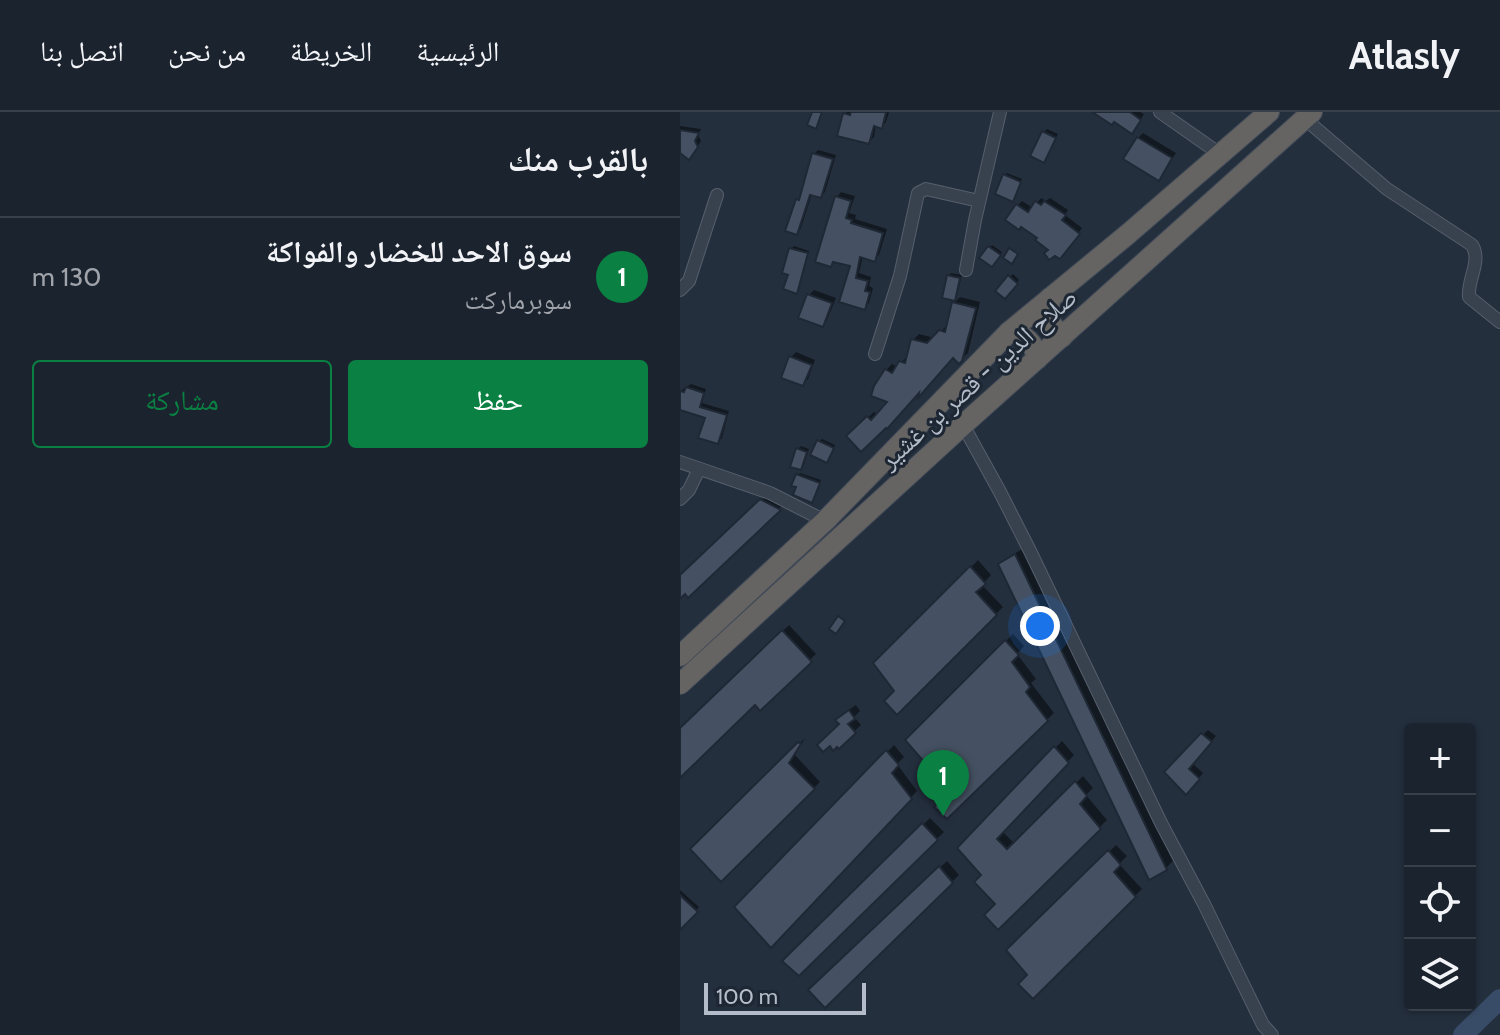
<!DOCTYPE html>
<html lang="ar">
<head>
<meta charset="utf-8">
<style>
	:root { --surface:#1b232e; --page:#282f3a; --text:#f1f3f6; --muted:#a0a4aa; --line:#39404a; --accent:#0b8043 }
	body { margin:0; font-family:Cabin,"Noto Naskh Arabic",sans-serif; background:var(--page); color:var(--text); direction:rtl }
	.controls { position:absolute; right:24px; bottom:24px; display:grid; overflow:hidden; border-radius:8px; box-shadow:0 2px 6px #0004 }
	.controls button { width:72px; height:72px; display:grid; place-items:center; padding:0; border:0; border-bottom:2px solid var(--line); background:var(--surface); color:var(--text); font:40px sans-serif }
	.scale { position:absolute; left:24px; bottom:20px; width:162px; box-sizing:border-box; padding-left:8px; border:4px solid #b4bcc9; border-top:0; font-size:22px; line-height:28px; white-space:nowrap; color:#b4bcc9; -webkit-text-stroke:6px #1d2633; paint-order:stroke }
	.you { position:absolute; left:360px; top:514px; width:28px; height:28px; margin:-20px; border:6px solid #fff; border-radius:50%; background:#1a73e8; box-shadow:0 0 0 12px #1a73e833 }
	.badge { display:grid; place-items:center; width:52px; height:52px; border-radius:50%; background:var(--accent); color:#fff; font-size:26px; font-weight:700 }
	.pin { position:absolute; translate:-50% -66px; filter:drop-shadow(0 2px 4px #0008) }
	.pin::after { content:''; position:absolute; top:42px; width:28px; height:24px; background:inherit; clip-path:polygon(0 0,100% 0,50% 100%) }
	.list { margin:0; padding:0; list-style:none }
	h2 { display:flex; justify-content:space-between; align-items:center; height:104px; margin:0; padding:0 32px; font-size:34px }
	h2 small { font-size:26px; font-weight:400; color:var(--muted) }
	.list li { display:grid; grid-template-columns:52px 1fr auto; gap:24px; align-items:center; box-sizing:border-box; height:120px; padding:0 32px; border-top:2px solid var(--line) }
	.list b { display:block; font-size:30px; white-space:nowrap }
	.list p { margin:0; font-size:26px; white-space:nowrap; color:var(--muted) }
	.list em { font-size:26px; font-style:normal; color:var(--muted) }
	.actions { display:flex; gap:16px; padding:24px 32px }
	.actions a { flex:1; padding:18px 0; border:2px solid var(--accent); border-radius:8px; text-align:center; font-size:28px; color:var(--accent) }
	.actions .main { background:var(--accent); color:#fff }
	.icon { flex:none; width:44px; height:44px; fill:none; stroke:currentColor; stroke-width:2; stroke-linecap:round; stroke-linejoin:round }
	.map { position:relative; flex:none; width:820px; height:923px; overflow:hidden; direction:ltr }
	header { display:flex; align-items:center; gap:48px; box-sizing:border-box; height:112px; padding:0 40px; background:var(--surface); border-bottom:2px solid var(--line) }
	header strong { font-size:38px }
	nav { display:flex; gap:44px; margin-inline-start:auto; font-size:28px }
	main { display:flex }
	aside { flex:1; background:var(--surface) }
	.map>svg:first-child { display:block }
	.shadow { fill:#0007 }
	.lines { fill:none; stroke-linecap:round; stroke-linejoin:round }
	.river { stroke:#394c67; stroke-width:20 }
	.building { fill:#455162; stroke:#1f2835; stroke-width:2 }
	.minor-casing { stroke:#565f6c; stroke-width:14 }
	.trunk-casing { stroke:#434c59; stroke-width:22 }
	.minor { stroke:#38414e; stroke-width:12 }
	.trunk { stroke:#656462; stroke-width:20 }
	.labels { text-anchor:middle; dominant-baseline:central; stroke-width:6; stroke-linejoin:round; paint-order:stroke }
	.street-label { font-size:26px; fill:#b4bcc9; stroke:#1d2633 }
</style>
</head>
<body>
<header>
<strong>Atlasly</strong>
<nav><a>الرئيسية</a><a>الخريطة</a><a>من نحن</a><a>اتصل بنا</a></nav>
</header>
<main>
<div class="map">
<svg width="820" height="923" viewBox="0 0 820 923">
	<rect width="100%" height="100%" fill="#242f3e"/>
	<g class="shadow">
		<polygon points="167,0 209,0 206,10 201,15 196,13 194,25 189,30 165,2"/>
		<polygon points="415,0 460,0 464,2 456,15"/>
		<polygon points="0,14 21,17 18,23 21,29 13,42 2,39 0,42"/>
		<polygon points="367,17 378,22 364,48 364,20"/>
		<polygon points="463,21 496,41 483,61 458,26"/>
		<polygon points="138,38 156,43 145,80 141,84 132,82 121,116 117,121 117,88 122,83 134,42"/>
		<polygon points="327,61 342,67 335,84 324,63"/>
		<polygon points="161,80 175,84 169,101 176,103 175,107 207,117 199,143 194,147 183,144 179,161 191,165 189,174 193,176 189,191 184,195 162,189 172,153 154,149 151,153 157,85"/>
		<polygon points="361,86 366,89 370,86 388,98 385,103 402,116 384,140 371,138 338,93 342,89 353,96"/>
		<polygon points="312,133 322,140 315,150 309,136"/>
		<polygon points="114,134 129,139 119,177 116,180 110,161 111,137"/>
		<polygon points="271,161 282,163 276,187 264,184 269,164"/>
		<polygon points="333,162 339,168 325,184 318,178"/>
		<polygon points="134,178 156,186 147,208 143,213 129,183"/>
		<polygon points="280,185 300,190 288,241 279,249 273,244 243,275 169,324 194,300 198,303 211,289 206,258 212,252 218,255 227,244 233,228 239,222 255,226 267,213 268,214 274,191"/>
		<polygon points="116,240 135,248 128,267 123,272 111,245"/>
		<polygon points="11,272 26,277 22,291 49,299 42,326 38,330 27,304 0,286 0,279"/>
		<polygon points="142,327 155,333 149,345 139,329"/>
		<polygon points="121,334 129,337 124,353 121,356 118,337"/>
		<polygon points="120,361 141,368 131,389 118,363"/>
		<polygon points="88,382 106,390 8,483 5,480 0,485 0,465"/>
		<polygon points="342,437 493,749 486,756 321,453 328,446"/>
		<polygon points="298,448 311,463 302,473 323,495 217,600 216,579 195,551"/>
		<polygon points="109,513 136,542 80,596 75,590 0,664 0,619"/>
		<polygon points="333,522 344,534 337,542 356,567 351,571 374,601 267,704 264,687 249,652 227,629"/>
		<polygon points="176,593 180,599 174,605 181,613 159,634 164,601"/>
		<polygon points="528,618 536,624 512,651 523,661 506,681 486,660"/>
		<polygon points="125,626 115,643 140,670 42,767 13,737"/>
		<polygon points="382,629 394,643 322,719 335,732 403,664 413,676 406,683 427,708 318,816 318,792 304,763 279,736"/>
		<polygon points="214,633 224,645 217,652 237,679 91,833 57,795"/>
		<polygon points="250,706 264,720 119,862 105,849"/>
		<polygon points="436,733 447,744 439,752 462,777 353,884 350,863 329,838"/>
		<polygon points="267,749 279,763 145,893 131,878"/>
		<polygon points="0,778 19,795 1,814 0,814"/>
	</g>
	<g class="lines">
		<polyline class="river" points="783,923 820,887"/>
	</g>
	<g class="building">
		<polygon points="132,0 142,0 136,17 127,13"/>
		<polygon points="171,0 206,0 202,17 194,14 189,32 157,24 163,1 170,3"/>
		<polygon points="412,0 450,0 461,8 452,22 434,10 432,13"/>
		<polygon points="0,18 19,21 15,29 18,35 9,48 0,41"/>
		<polygon points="362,19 376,26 364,51 350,44"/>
		<polygon points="457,25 492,46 479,69 443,47"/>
		<polygon points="132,41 153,47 141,86 130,83 117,123 105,119 116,87 119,88"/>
		<polygon points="323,62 341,70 333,90 315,82"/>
		<polygon points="155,84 171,89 166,106 172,108 171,111 203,121 195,150 180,145 176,166 188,169 185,179 190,180 185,198 159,190 170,154 153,150 151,155 135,150"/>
		<polygon points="355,89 361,93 364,89 386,103 382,108 400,122 380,147 375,144 369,148 364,141 368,138 355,128 357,126 341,115 339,118 325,108 336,92 348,100"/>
		<polygon points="308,134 321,143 312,155 299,146"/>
		<polygon points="109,136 128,141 117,182 103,177 108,163 102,161"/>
		<polygon points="329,136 338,142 332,152 323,146"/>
		<polygon points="267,163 280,166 275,189 262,186"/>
		<polygon points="328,163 338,172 325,187 315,179"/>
		<polygon points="127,182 152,191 143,215 118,206"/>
		<polygon points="272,190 296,196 282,249 279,252 273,246 238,286 239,281 207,317 206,316 181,340 166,324 187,304 191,308 207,290 191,284 194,274 205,257 212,261 219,249 225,251 231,227 247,231 259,218 265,220"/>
		<polygon points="109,244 132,253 123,274 101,266"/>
		<polygon points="6,275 24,281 20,295 47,303 38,332 18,326 25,306 0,298 0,279 4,280"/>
		<polygon points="137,328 154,336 147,351 130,343"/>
		<polygon points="116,336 127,340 121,358 110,355"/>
		<polygon points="116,362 140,371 132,391 113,383 116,375 111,374"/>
		<polygon points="80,387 101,398 8,486 5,482 0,487 0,463"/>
		<polygon points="335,442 487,758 469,768 318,452"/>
		<polygon points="290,454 306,472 296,480 317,503 217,603 204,589 214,579 193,551"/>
		<polygon points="158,504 165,509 156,522 149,517"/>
		<polygon points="102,518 132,550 80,599 75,593 0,666 0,616"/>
		<polygon points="325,528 339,543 332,550 350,575 346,580 368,609 267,707 254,695 261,687 238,661 246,652 225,628"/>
		<polygon points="169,598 175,607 168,612 176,621 159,637 157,635 153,639 150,634 143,640 137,633 159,612 155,608"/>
		<polygon points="521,621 532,630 509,657 520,667 506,683 484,660"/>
		<polygon points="118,630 121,632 109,651 135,677 41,770 10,737"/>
		<polygon points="374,634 389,651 317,727 327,737 395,669 407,684 400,692 421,717 318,818 304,803 315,792 294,770 301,763 277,736"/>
		<polygon points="206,638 219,653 212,661 232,687 91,836 54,795"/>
		<polygon points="242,711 258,728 119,864 102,849"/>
		<polygon points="428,738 441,753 434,760 456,785 353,887 338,872 347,863 326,838"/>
		<polygon points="259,754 273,771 145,896 128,878"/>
		<polygon points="0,783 18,800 0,818"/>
	</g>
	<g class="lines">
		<g class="minor-casing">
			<g id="minor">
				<polyline points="480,0 540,42"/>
				<path d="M625 7 707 77 792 133C802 149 787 168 789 185L820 210"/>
				<polyline points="286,158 295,108 320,0"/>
				<polyline points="0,178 9,169 37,83"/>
				<polyline points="195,242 220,164 238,81 246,77 299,89"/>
				<polyline points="283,313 320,380 350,439 481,711 524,792 583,913 592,923"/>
				<polyline points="0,350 90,381 145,409"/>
				<polyline points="0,387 9,378 19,357"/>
			</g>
		</g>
		<g class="trunk-casing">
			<g id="trunk">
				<polyline points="370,186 368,208 382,225"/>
				<path d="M329 220C346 223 354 230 357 247"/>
				<polyline points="0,544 145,409 329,220 448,122 589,0"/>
				<polyline points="0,572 283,313 632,0"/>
			</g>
		</g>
		<use href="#minor" class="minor"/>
		<use href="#trunk" class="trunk"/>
	</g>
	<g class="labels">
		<g class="street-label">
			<text transform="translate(298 266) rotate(-42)">صلاح الدين - قصر بن غشير</text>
		</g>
	</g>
</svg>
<div class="controls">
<button>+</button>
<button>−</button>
<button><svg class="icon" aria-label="locate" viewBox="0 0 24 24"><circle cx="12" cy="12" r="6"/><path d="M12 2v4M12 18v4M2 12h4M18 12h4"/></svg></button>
<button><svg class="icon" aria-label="layers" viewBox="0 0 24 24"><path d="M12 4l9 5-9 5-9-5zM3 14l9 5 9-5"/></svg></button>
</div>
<div class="scale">100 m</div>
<div class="you"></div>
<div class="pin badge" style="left:263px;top:704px">1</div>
</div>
<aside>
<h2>بالقرب منك<small></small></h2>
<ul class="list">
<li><span class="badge">1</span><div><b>سوق الاحد للخضار والفواكة</b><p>سوبرماركت</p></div><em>130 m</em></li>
</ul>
<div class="actions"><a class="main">حفظ</a><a>مشاركة</a></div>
</aside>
</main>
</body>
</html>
